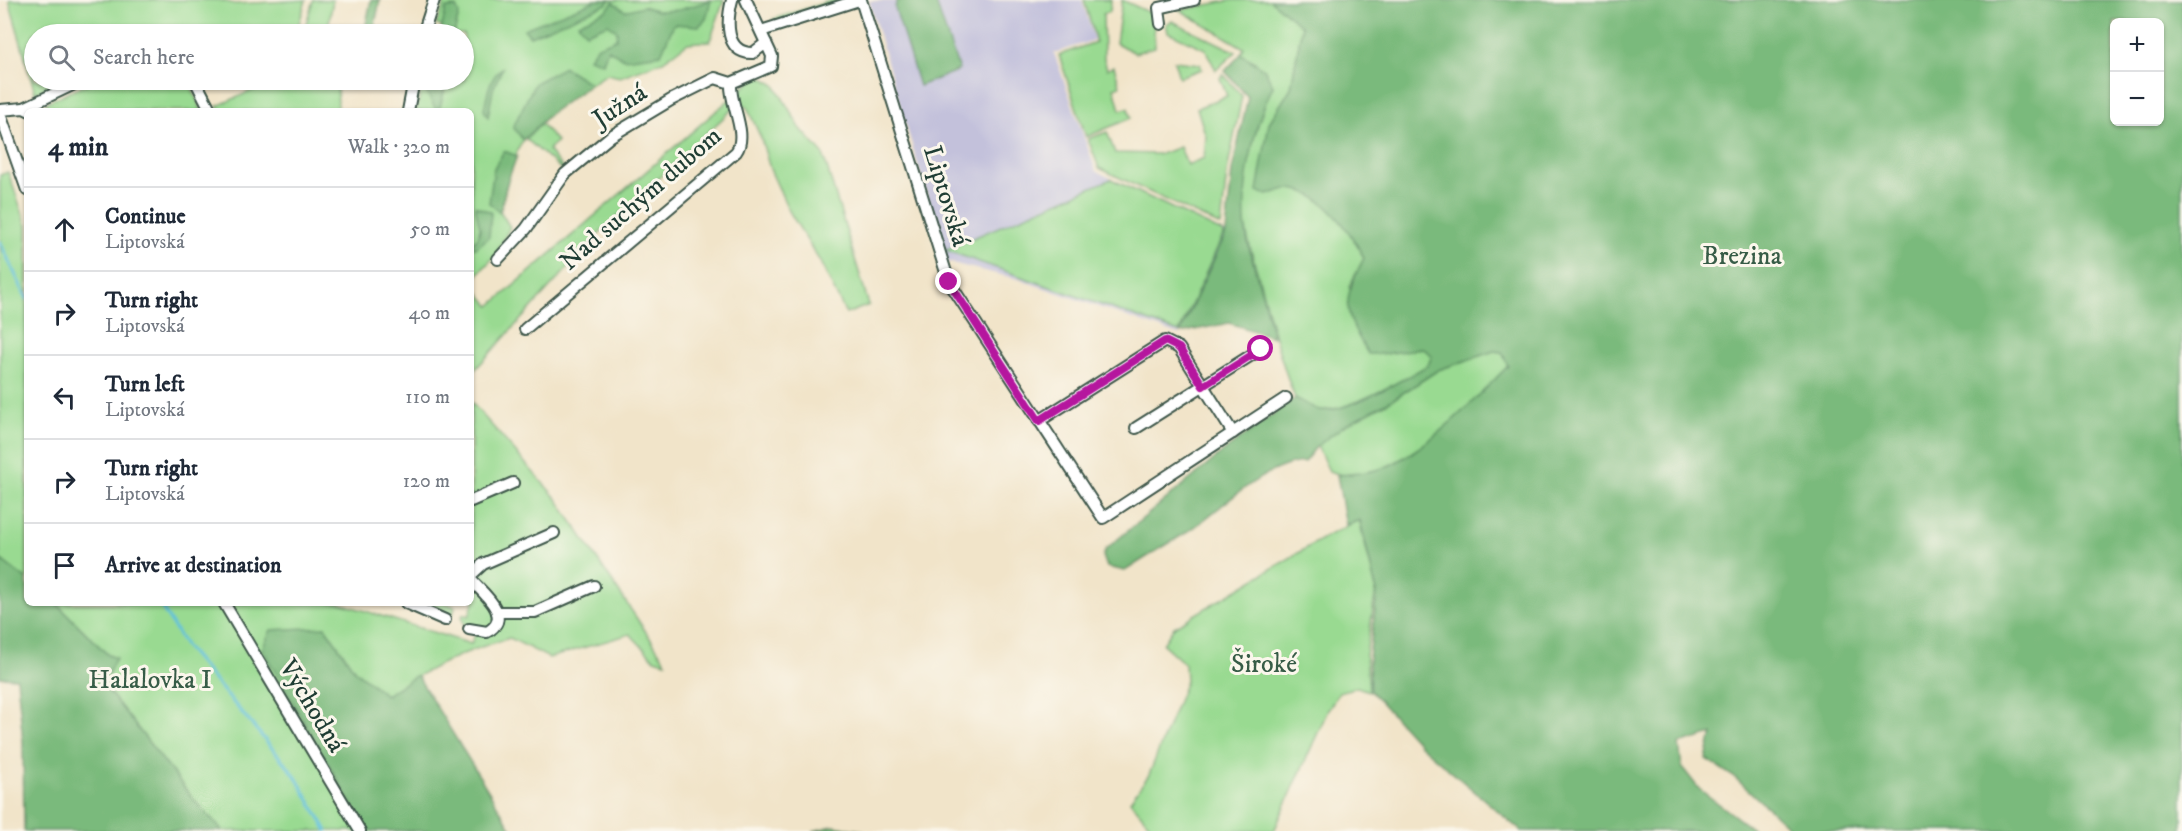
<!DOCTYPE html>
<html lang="en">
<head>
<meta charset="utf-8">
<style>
	:root { --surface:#fff; --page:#f6f6f7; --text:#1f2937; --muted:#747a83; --line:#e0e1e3 }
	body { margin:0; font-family:"IM FELL DW Pica",serif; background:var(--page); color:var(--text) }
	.controls { position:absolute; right:18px; top:18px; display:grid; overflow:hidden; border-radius:9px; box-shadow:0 2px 4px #0004 }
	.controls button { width:54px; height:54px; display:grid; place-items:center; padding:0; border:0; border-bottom:2px solid var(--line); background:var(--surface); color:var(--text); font:30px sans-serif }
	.stop { position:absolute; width:18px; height:18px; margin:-14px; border:4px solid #b5179e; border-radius:50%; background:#fff }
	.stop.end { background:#b5179e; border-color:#fff; box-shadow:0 2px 6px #0008 }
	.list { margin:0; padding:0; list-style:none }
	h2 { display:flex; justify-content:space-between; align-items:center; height:78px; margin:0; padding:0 24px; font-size:26px }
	h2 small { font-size:20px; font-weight:400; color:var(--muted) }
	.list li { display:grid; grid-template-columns:39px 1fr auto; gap:18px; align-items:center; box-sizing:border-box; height:84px; padding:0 24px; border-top:2px solid var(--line) }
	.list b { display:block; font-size:22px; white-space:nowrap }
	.list p { margin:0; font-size:20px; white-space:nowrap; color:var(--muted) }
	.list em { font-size:20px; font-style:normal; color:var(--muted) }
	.icon { flex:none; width:33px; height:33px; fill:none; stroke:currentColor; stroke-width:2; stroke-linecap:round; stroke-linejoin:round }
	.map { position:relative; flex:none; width:2182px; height:831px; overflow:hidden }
	.search { position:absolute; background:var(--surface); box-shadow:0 2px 4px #0004; left:24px; top:24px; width:450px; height:66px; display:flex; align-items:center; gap:15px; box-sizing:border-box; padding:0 21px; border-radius:33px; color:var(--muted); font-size:22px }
	.panel { position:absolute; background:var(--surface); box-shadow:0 2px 4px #0004; left:24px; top:108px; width:450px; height:498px; border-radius:9px }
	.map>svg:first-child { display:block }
	.industrial { fill:#c3c1db }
	.green { fill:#99da91; stroke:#5c8c62; stroke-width:1.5 }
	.forest { fill:#7aba7b; stroke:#4c7c58; stroke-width:1.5; fill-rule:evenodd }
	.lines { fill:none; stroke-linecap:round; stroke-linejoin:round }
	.stream { stroke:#5ec0dc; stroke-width:3 }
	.minor-casing { stroke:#3e564a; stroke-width:14 }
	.minor { stroke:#fff; stroke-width:10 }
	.route { stroke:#b5179e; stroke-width:8 }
	.labels { text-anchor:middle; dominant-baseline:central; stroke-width:6; stroke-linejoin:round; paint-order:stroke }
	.street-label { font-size:26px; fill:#1f3d34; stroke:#fbf7ec }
	.park-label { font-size:26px; fill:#375c47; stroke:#fbf7ec }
</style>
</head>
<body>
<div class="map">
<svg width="2182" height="831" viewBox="0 0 2182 831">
	<rect width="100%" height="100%" fill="#fbf7ec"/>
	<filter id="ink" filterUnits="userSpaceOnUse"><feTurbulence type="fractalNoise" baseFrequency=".0167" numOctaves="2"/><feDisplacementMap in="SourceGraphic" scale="12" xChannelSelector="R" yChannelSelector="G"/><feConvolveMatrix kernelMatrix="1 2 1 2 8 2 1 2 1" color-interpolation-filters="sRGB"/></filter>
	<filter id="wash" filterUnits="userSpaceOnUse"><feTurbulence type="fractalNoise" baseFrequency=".008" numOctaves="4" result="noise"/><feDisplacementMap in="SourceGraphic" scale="24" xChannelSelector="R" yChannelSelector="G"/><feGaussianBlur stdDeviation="1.35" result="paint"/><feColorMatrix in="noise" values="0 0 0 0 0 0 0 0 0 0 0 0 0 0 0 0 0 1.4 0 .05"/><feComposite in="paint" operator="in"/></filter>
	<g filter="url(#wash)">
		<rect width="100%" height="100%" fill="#f1e4c9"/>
		<polygon class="industrial" points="1082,0 1094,40 1054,53 1096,171 1226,233 1179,335 1018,279 947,262 869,1"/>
		<g class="green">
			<polygon points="9,0 218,0 235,4 306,0 296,34 34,34 34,80 48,80 50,87 35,93"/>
			<polygon points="313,0 333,0 327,34 303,34"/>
			<path d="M446 0H724L710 41 688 43 663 61 620 77 607 74C583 89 538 117 523 140 511 161 506 189 500 211L510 227 495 256 476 276 473 286 490 306 752 80 750 76 753 72 775 85 800 128 823 154 869 305 846 314 819 260 789 211 770 169 761 138 747 107 737 105 600 233 471 374V111H416L423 82 464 80V34H440L442 26 436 25Z"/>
			<polygon points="833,0 845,0 776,22 773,19"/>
			<polygon points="1084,0 1111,0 1110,12 1103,14 1104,59 1107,69 1114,66 1120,86 1114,88 1120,110 1128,108 1131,118 1086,137 1059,55 1096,42"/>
			<polygon points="1122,0 1153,14 1155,47 1135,53 1116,43"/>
			<path d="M1233 0H1270L1302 26 1291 88 1269 123 1268 195C1274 193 1283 188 1290 189 1325 191 1350 231 1364 258L1349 287 1385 354 1423 348 1432 355 1429 365C1406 378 1345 413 1320 410 1312 409 1302 401 1295 398 1280 359 1269 318 1259 278 1253 257 1246 237 1244 215 1242 177 1256 120 1273 86L1255 62 1241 54 1244 48 1180 10Z"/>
			<polygon points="1172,21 1236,52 1216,70 1205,49 1168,32 1166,24"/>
			<polygon points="1174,61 1200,64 1202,69 1179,77"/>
			<polygon points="1223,74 1242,96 1227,172 1221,226 1099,168 1088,139 1107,132 1115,153 1161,154 1180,147 1187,165 1204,158 1206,137 1197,108 1227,96 1220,78"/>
			<polygon points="96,80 188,80 202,111 43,110 47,102"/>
			<polygon points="276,80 337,80 338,111 220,111 217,106"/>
			<polygon points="541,124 557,141 548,150 564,170 563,171 526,139"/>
			<polygon points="8,172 27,226 27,580 0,559 0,175"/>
			<polygon points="1111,179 1224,233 1179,332 945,250"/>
			<path d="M1494 351 1502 352 1508 366C1472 403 1387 496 1329 471L1317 446 1345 425 1392 400 1438 370Z"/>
			<path d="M471 402 557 499 666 662 654 659 630 634 549 658 510 638C465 650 425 670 386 695L355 671 325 627 262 649 367 831H223L194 800 106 688 109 672 115 658 108 655 56 603H340L471 644 477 630 464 624 462 618 463 614 469 616 476 594 471 592Z"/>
			<polygon points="1359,520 1376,589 1366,655 1369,691 1357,687 1339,692 1328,710 1274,831 1155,831 1130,801 1149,775 1186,681 1185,664 1163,644 1174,627 1325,537"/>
			<polygon points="419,603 446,603 455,607 453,614 447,615"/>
		</g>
		<g class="forest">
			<polygon points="371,0 380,0 373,34 364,34"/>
			<polygon points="597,0 609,0 607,4 530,36 524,29"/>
			<polygon points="711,0 706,19 699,26 674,24 661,54 624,59 608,49 603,63 589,58 598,46 616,39 617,31 608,24 586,33 578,23 607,10 613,2 625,11 643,6 658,11 679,10"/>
			<polygon points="897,0 935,0 959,70 919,86 895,8"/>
			<path d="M1270 0H2182V831H1793L1734 777 1706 759 1712 734 1679 744 1682 767 1699 789 1755 831H1521L1420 745 1370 690 1369 659 1377 592 1360 520 1346 525 1337 475C1353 474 1368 473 1383 468 1423 454 1478 397 1508 366L1502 352 1494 351 1438 370 1392 400 1345 425 1317 446 1304 462C1263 465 1222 508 1189 531 1168 544 1146 557 1125 571L1107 567 1103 556 1106 549 1229 447 1295 398C1302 401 1312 408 1320 410 1345 414 1406 378 1428 365L1432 356 1423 348 1385 354H1368C1343 310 1341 303 1364 258 1351 232 1323 191 1290 189 1283 188 1274 193 1267 195L1257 191 1269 123 1291 88 1302 26ZM2114 22H2160V122H2114Z"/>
			<polygon points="456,7 459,14 454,34 440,34 446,8"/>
			<path d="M1241 54 1265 70 1273 86C1252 128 1237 201 1249 247 1257 277 1266 306 1273 337L1229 323 1180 333 1226 233 1232 171 1248 97 1225 71Z"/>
			<path d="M503 67 493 89 488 117 484 110C487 94 489 78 503 67Z"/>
			<polygon points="564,67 591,84 551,113 523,140 513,127 535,83"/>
			<polygon points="430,80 447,80 440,107 436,110 423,86"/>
			<polygon points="504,151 517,156 507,183 500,212 489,203 494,168"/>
			<polygon points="475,206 491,212 489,237 476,248 471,247 471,243 478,238 480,228"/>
			<polygon points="0,559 27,580 27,603 56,603 108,655 116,658 109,672 106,688 194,800 223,831 24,831 23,742 17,678 0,677"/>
			<polygon points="325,627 355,671 386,695 417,675 513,831 367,831 262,649 271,630"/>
			<polygon points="833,826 865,831 813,831"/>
		</g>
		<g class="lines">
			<g class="stream">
				<polyline points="0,242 27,299"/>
				<polyline points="159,603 186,647 294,774 327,831"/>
			</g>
		</g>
	</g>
	<g filter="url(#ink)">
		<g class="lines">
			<g class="minor-casing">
				<g id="minor">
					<path d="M732 0C727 19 724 54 753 53L766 43"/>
					<polyline points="861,0 949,282 1103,518 1286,398"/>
					<polyline points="1161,24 1159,8 1194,0"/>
					<polyline points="761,31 859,0"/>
					<polyline points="423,34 434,0"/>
					<polyline points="195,80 211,111"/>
					<polyline points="24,108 83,80"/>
					<polyline points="0,110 24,108 30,111"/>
					<polyline points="408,111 414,80"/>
					<polyline points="0,114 27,190"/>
					<polyline points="498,259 526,229 565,174 611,136 671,100 715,78 731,83 771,66 772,56 746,0"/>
					<path d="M525 329 736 152C749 134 729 103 731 83"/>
					<polyline points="1039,421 1165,341 1179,348 1233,433"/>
					<polyline points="1136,428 1261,349"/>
					<polyline points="471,501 513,483"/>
					<polyline points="471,575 483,564 554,533"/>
					<polyline points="224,603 360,831"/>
					<polyline points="406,603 445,620"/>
					<polyline points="497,612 535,612 594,586"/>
					<path d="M469 629 487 632C514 617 483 593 471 580"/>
				</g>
			</g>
			<use href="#minor" class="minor"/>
		</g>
	</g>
	<g class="lines" filter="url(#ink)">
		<polyline class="route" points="949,282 1039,421 1165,341 1179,348 1203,386 1261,349"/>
	</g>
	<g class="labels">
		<g class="street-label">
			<text transform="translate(620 106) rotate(-33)">Južná</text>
			<text transform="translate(946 196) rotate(73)">Liptovská</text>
			<text transform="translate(641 199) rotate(-41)">Nad suchým dubom</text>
			<text transform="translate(312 706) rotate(59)">Východná</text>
		</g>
		<g class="park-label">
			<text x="1742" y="256">Brezina</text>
			<text x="1264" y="664">Široké</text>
			<text x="150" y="680">Halalovka I</text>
		</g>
	</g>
</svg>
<div class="controls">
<button>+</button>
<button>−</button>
</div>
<div class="stop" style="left:1261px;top:349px"></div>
<div class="stop end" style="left:949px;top:282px"></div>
<div class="search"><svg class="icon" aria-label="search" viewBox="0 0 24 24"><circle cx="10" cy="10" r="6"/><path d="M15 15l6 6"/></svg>Search here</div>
<section class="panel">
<h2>4 min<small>Walk · 320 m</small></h2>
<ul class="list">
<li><svg class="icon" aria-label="ahead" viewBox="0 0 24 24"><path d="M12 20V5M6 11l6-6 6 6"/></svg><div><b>Continue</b><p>Liptovská</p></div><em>50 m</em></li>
<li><svg class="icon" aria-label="right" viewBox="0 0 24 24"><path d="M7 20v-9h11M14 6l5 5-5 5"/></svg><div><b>Turn right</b><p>Liptovská</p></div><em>40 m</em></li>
<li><svg class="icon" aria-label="left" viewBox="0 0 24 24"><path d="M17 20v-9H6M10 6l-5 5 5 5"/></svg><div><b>Turn left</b><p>Liptovská</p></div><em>110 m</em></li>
<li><svg class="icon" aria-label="right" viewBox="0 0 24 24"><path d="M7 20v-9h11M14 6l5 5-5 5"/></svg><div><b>Turn right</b><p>Liptovská</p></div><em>120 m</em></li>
<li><svg class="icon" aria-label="arrive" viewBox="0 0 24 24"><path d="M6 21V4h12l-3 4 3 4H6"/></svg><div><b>Arrive at destination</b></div></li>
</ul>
</section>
</div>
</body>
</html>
